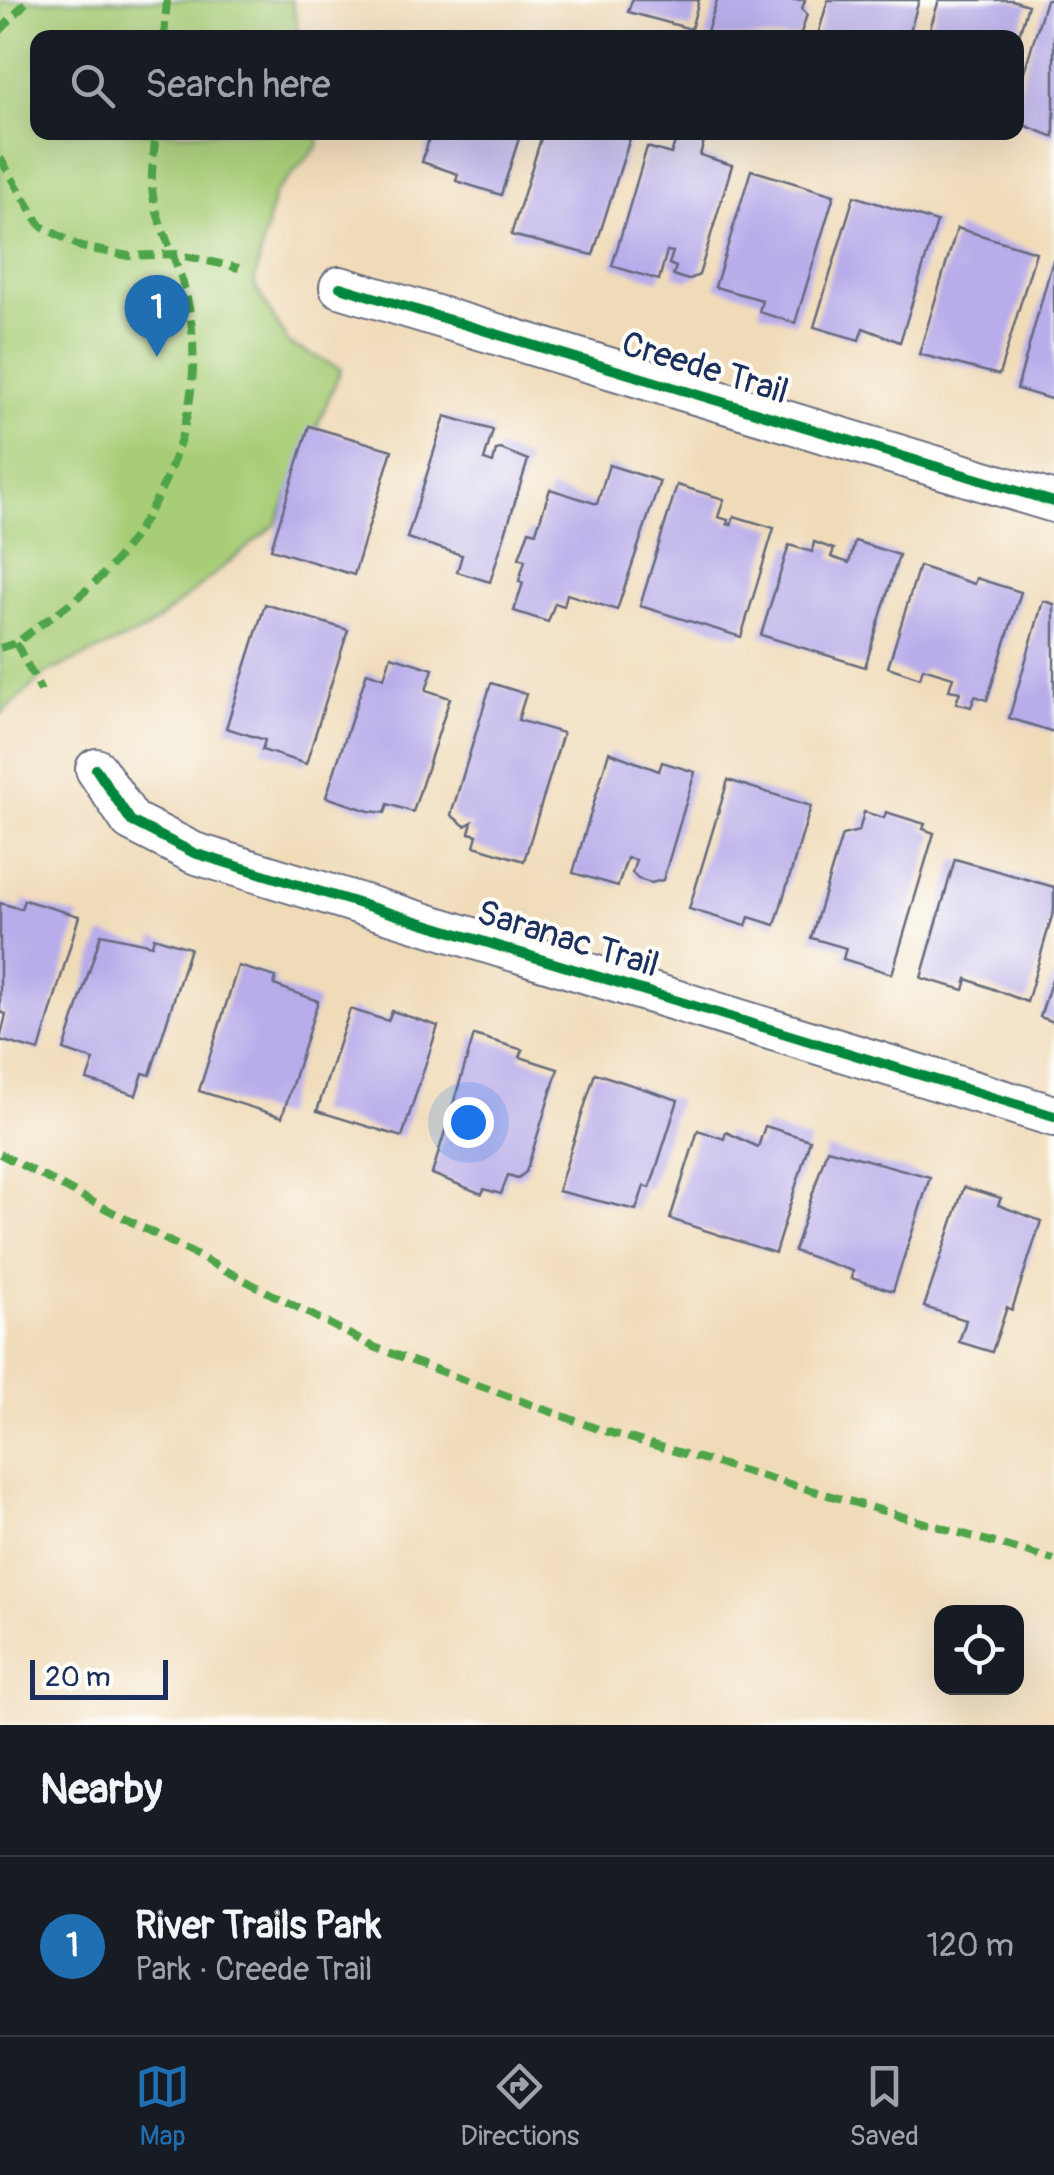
<!DOCTYPE html>
<html lang="en">
<head>
<meta charset="utf-8">
<style>
	:root { --surface:#171b24; --page:#20242c; --text:#f1f3f6; --muted:#9ea1a6; --line:#363941; --accent:#1f6fb2 }
	body { margin:0; font-family:Pangolin,sans-serif; background:var(--page); color:var(--text) }
	.controls { position:absolute; right:30px; bottom:30px; display:grid; overflow:hidden; border-radius:20px; box-shadow:0 10px 40px #0002 }
	.controls button { width:90px; height:90px; display:grid; place-items:center; padding:0; border:0; border-bottom:2px solid var(--line); background:var(--surface); color:var(--text); font:50px sans-serif }
	.scale { position:absolute; left:30px; bottom:25px; width:138px; box-sizing:border-box; padding-left:10px; border:5px solid #1b2f5e; border-top:0; font-size:28px; line-height:35px; white-space:nowrap; color:#1b2f5e; -webkit-text-stroke:8px #fdfcf7; paint-order:stroke }
	.you { position:absolute; left:468px; top:1122px; width:35px; height:35px; margin:-25px; border:8px solid #fff; border-radius:50%; background:#1a73e8; box-shadow:0 0 0 15px #1a73e833 }
	.badge { display:grid; place-items:center; width:65px; height:65px; border-radius:50%; background:var(--accent); color:#fff; font-size:32px; font-weight:700 }
	.pin { position:absolute; translate:-50% -82px; filter:drop-shadow(0 2px 5px #0008) }
	.pin::after { content:''; position:absolute; top:52px; width:35px; height:30px; background:inherit; clip-path:polygon(0 0,100% 0,50% 100%) }
	.list { margin:0; padding:0; list-style:none }
	h2 { display:flex; justify-content:space-between; align-items:center; height:130px; margin:0; padding:0 40px; font-size:42px }
	h2 small { font-size:32px; font-weight:400; color:var(--muted) }
	.list li { display:grid; grid-template-columns:65px 1fr auto; gap:30px; align-items:center; box-sizing:border-box; height:180px; padding:0 40px; border-top:2px solid var(--line) }
	.list b { display:block; font-size:38px; white-space:nowrap }
	.list p { margin:0; font-size:32px; white-space:nowrap; color:var(--muted) }
	.list em { font-size:32px; font-style:normal; color:var(--muted) }
	.icon { flex:none; width:55px; height:55px; fill:none; stroke:currentColor; stroke-width:2; stroke-linecap:round; stroke-linejoin:round }
	.map { position:relative; flex:none; width:1054px; height:1725px; overflow:hidden }
	.search { position:absolute; background:var(--surface); box-shadow:0 10px 40px #0002; left:30px; right:30px; top:30px; height:110px; display:flex; align-items:center; gap:25px; box-sizing:border-box; padding:0 35px; border-radius:20px; color:var(--muted); font-size:38px }
	.sheet { height:310px; background:var(--surface) }
	nav { display:flex; justify-content:space-around; align-items:center; box-sizing:border-box; height:140px; border-top:2px solid var(--line); background:var(--surface); font-size:28px; color:var(--muted) }
	nav a { display:grid; justify-items:center; gap:5px }
	nav .on { color:var(--accent) }
	.map>svg:first-child { display:block }
	.green { fill:#a8cd77; stroke:#627e6a; stroke-width:2.5 }
	.building { fill:#b8acea }
	.lines { fill:none; stroke-linecap:round; stroke-linejoin:round }
	.street-casing { stroke:#666b7e; stroke-width:44 }
	.street { stroke:#fff; stroke-width:40 }
	.quiet { stroke:#4fa44a; stroke-width:8; stroke-dasharray:15 8; stroke-linecap:butt }
	.cycleway-casing { stroke:#fdfcf7; stroke-width:16 }
	.cycleway { stroke:#00873e; stroke-width:10 }
	.labels { text-anchor:middle; dominant-baseline:central; stroke-width:8; stroke-linejoin:round; paint-order:stroke }
	.street-label { font-size:35px; fill:#1b2f5e; stroke:#fdfcf7 }
</style>
</head>
<body>
<div class="map">
<svg width="1054" height="1725" viewBox="0 0 1054 1725">
	<rect width="100%" height="100%" fill="#fdfcf7"/>
	<filter id="ink" filterUnits="userSpaceOnUse"><feTurbulence type="fractalNoise" baseFrequency=".01" numOctaves="2"/><feDisplacementMap in="SourceGraphic" scale="20" xChannelSelector="R" yChannelSelector="G"/><feConvolveMatrix kernelMatrix="1 2 1 2 8 2 1 2 1" color-interpolation-filters="sRGB"/></filter>
	<filter id="wash" filterUnits="userSpaceOnUse"><feTurbulence type="fractalNoise" baseFrequency=".0048" numOctaves="4" result="noise"/><feDisplacementMap in="SourceGraphic" scale="40" xChannelSelector="R" yChannelSelector="G"/><feGaussianBlur stdDeviation="2.25" result="paint"/><feColorMatrix in="noise" values="0 0 0 0 0 0 0 0 0 0 0 0 0 0 0 0 0 1.4 0 .05"/><feComposite in="paint" operator="in"/></filter>
	<g filter="url(#wash)">
		<rect width="100%" height="100%" fill="#f0dbb9"/>
		<polygon class="green" points="0,0 292,0 299,37 38,38 38,132 317,133 319,145 274,194 254,284 289,344 341,369 276,524 146,630 48,672 0,715"/>
		<g id="blocks">
			<g class="building">
				<polygon points="632,0 699,0 691,29 628,12"/>
				<polygon points="717,0 805,0 802,9 807,14 801,33 793,38 705,38"/>
				<polygon points="828,0 919,0 908,38 817,38"/>
				<polygon points="939,0 1012,0 1028,5 1018,38 927,38"/>
				<polygon points="1046,0 1054,0 1054,137 1016,122 1016,98"/>
				<polygon points="431,132 521,132 501,195 456,181 458,174 422,162"/>
				<polygon points="543,132 632,132 593,255 511,235"/>
				<polygon points="678,133 704,141 700,155 732,165 699,275 688,280 673,275 676,267 669,264 673,252 667,251 659,280 612,266 647,147 671,154"/>
				<polygon points="751,170 834,195 795,323 759,312 762,300 715,287"/>
				<polygon points="854,196 937,222 900,342 863,328 859,340 814,327"/>
				<polygon points="957,228 1036,252 999,375 919,354"/>
				<polygon points="1053,260 1054,260 1054,400 1017,389"/>
				<polygon points="445,416 493,430 484,460 493,463 496,450 501,449 528,460 490,582 457,572 462,555 407,538"/>
				<polygon points="309,426 392,450 354,575 271,549"/>
				<polygon points="609,465 660,481 617,610 567,594 564,606 555,603 548,622 514,611 523,583 519,581 525,560 519,558 529,530 536,532 550,489 597,504"/>
				<polygon points="677,485 724,499 718,517 728,520 727,524 731,525 734,516 774,528 741,637 640,606"/>
				<polygon points="855,541 899,555 865,667 761,635 789,545 812,552 814,542 834,549 831,557 849,563"/>
				<polygon points="919,566 974,584 976,578 1021,592 987,700 975,696 971,707 956,703 960,692 949,690 953,677 923,668 920,678 888,667"/>
				<polygon points="1043,601 1054,604 1054,732 1009,718"/>
				<polygon points="265,604 348,630 306,764 262,750 265,740 226,728"/>
				<polygon points="391,656 433,669 426,690 450,698 413,812 388,804 385,813 369,811 326,797 367,672 384,678"/>
				<polygon points="491,683 526,694 518,720 563,733 524,861 474,846 477,835 469,833 472,822 465,826 451,815"/>
				<polygon points="609,752 659,771 662,762 695,772 663,880 651,883 638,879 632,873 636,860 627,858 618,886 573,873"/>
				<polygon points="728,780 811,806 775,925 749,917 746,926 689,909"/>
				<polygon points="864,812 884,818 886,812 925,824 923,829 934,833 892,974 843,959 846,948 811,938 842,835 859,831"/>
				<polygon points="955,859 1054,887 1054,909 1027,1002 967,979 964,990 921,978"/>
				<polygon points="24,900 79,916 39,1051 0,1040 6,1014 0,1012 0,903 21,909"/>
				<polygon points="101,934 152,945 154,937 190,948 150,1075 143,1073 136,1095 87,1080 94,1060 64,1050"/>
				<polygon points="238,966 276,977 274,985 318,1001 282,1117 199,1091"/>
				<polygon points="1053,976 1054,976 1054,1022 1040,1017"/>
				<polygon points="350,1009 388,1021 392,1011 438,1026 402,1137 317,1111"/>
				<polygon points="474,1035 523,1050 520,1057 558,1069 526,1172 518,1178 508,1175 501,1194 484,1189 482,1194 432,1174"/>
				<polygon points="595,1073 678,1100 650,1188 644,1186 636,1210 558,1191"/>
				<polygon points="765,1126 810,1140 775,1253 670,1219 698,1130 724,1139 726,1132 758,1147"/>
				<polygon points="827,1149 930,1177 893,1291 851,1278 853,1271 794,1251"/>
				<polygon points="964,1187 1001,1198 998,1205 1041,1221 1012,1310 1007,1307 992,1352 959,1342 966,1320 924,1307"/>
			</g>
		</g>
	</g>
	<g filter="url(#ink)">
		<use href="#blocks" fill-opacity="0" stroke="#666b7e" stroke-width="2.5"/>
		<g class="lines">
			<g class="street-casing">
				<g id="street">
					<polyline points="340,287 1054,502"/>
					<polyline points="96,769 131,821 194,853 1054,1116"/>
				</g>
			</g>
			<use href="#street" class="street"/>
			<g class="quiet">
				<polyline points="0,31 28,0"/>
				<polyline points="164,38 167,0"/>
				<polyline points="0,158 41,226 81,247 129,256 176,254 239,268"/>
				<polyline points="16,643 41,691"/>
				<path d="M0 648 16 643C48 618 90 593 116 560 174 489 207 394 188 303 181 267 162 236 154 201 149 179 154 155 156 132"/>
				<polyline points="0,1154 374,1347 598,1429 1054,1560"/>
			</g>
			<g class="cycleway-casing">
				<g id="cycleway">
					<polyline points="340,287 1054,502"/>
					<polyline points="96,769 131,821 194,853 1054,1116"/>
				</g>
			</g>
			<use href="#cycleway" class="cycleway"/>
		</g>
	</g>
	<g class="labels">
		<g class="street-label">
			<text transform="translate(705 368) rotate(17)">Creede Trail</text>
			<text transform="translate(568 939) rotate(17)">Saranac Trail</text>
		</g>
	</g>
</svg>
<div class="controls">
<button><svg class="icon" aria-label="locate" viewBox="0 0 24 24"><circle cx="12" cy="12" r="6"/><path d="M12 2v4M12 18v4M2 12h4M18 12h4"/></svg></button>
</div>
<div class="scale">20 m</div>
<div class="you"></div>
<div class="pin badge" style="left:157px;top:357px">1</div>
<div class="search"><svg class="icon" aria-label="search" viewBox="0 0 24 24"><circle cx="10" cy="10" r="6"/><path d="M15 15l6 6"/></svg>Search here</div>
</div>
<section class="sheet">
<h2>Nearby<small></small></h2>
<ul class="list">
<li><span class="badge">1</span><div><b>River Trails Park</b><p>Park · Creede Trail</p></div><em>120 m</em></li>
</ul>
</section>
<nav>
<a class="on"><svg class="icon" aria-label="map" viewBox="0 0 24 24"><path d="M3 6l6-2 6 2 6-2v14l-6 2-6-2-6 2zM9 4v14M15 6v14"/></svg>Map</a>
<a><svg class="icon" aria-label="directions" viewBox="0 0 24 24"><path d="M12 3l9 9-9 9-9-9zM9 14v-3h6M13 9l2 2-2 2"/></svg>Directions</a>
<a><svg class="icon" aria-label="saved" viewBox="0 0 24 24"><path d="M7 4h10v16l-5-4-5 4z"/></svg>Saved</a>
</nav>
</body>
</html>
